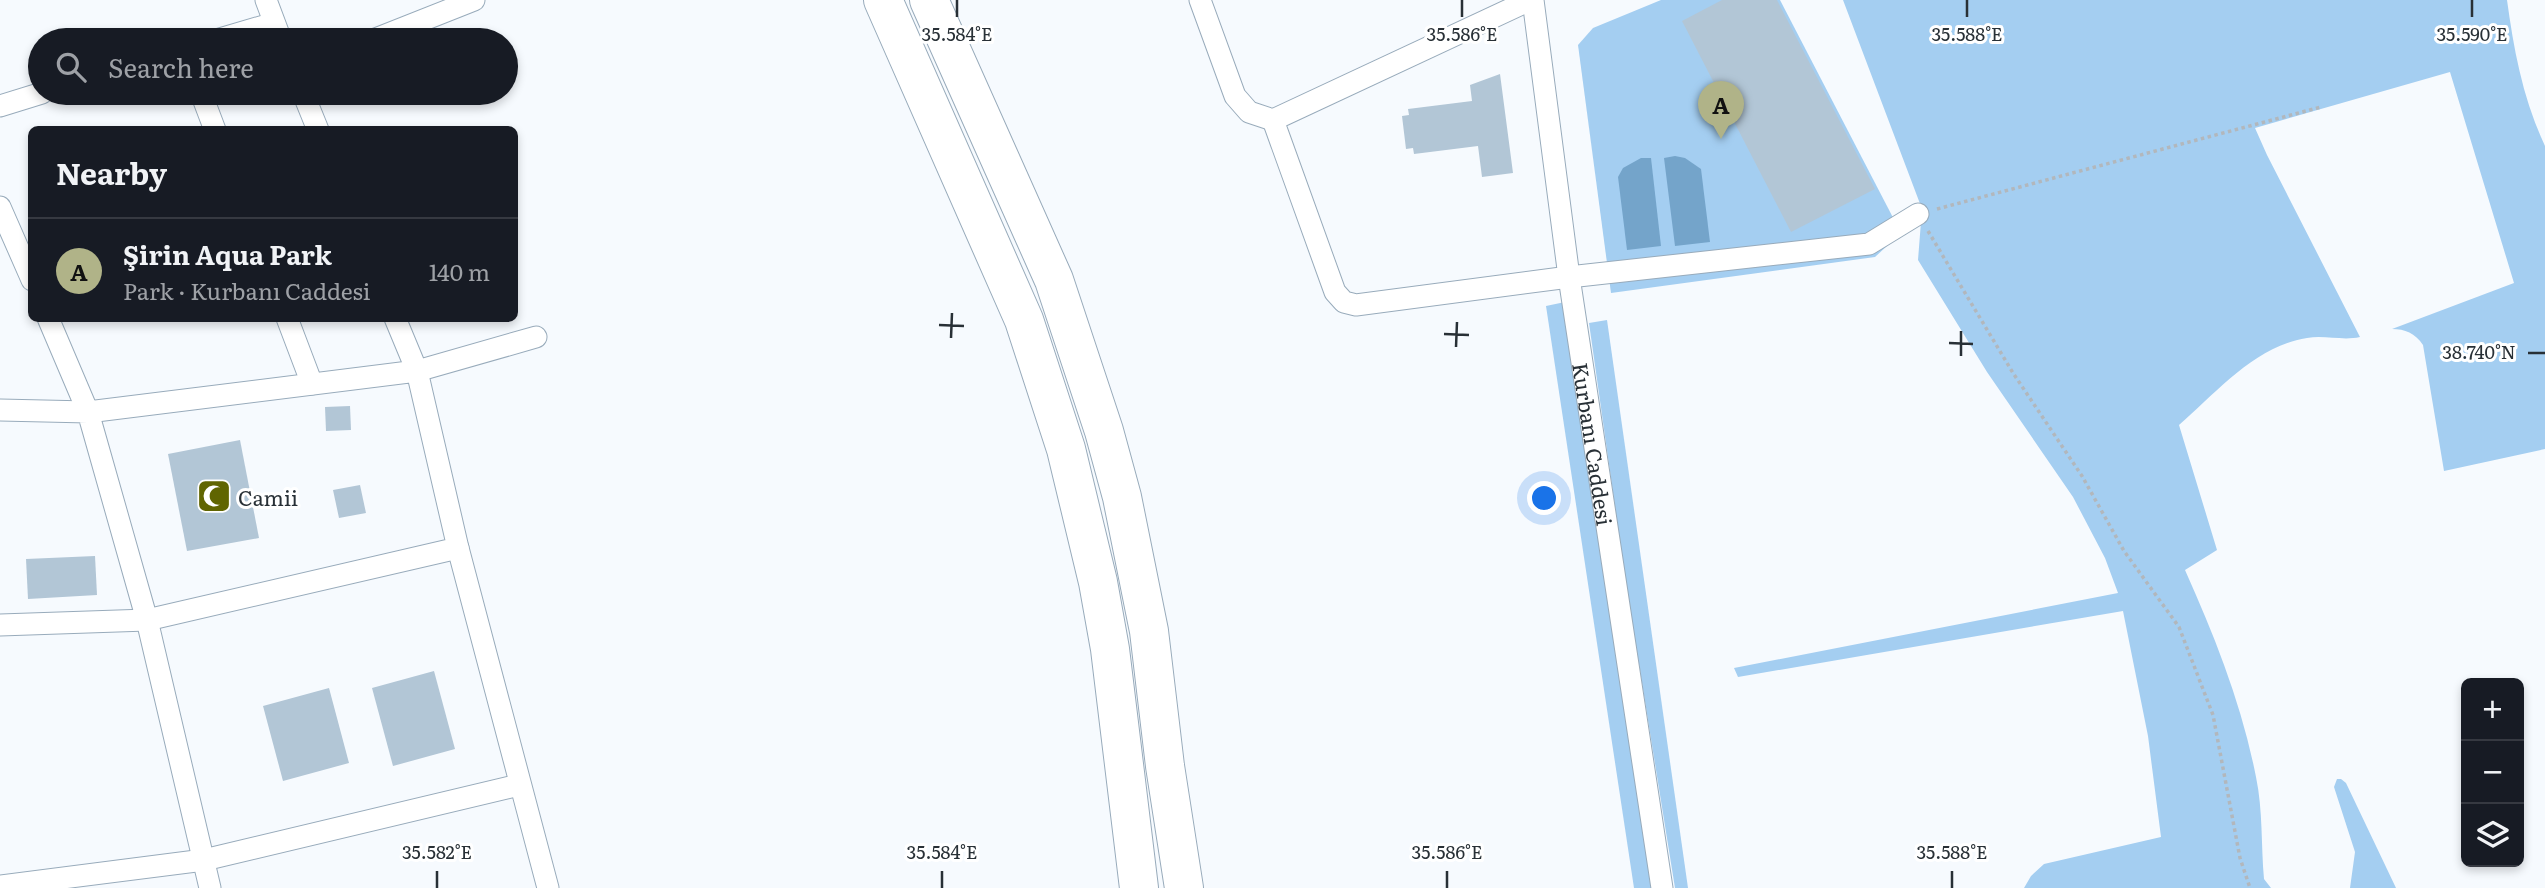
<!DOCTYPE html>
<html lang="en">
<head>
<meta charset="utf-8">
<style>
	:root { --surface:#171b24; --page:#242831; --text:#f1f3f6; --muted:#9ea1a6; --line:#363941; --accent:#b0b388 }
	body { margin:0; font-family:Literata,serif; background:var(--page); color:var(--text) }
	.controls { position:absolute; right:21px; bottom:21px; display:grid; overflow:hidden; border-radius:10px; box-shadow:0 4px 10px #0003 }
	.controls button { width:63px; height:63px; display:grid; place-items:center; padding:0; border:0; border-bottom:2px solid var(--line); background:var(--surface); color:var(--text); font:35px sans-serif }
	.you { position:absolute; left:1545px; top:499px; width:24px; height:24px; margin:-18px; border:5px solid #fff; border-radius:50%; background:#1a73e8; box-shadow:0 0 0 10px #1a73e833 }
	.badge { display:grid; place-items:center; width:46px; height:46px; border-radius:50%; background:var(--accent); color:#111; font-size:23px; font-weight:700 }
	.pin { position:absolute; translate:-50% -58px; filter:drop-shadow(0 2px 4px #0008) }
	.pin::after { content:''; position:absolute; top:37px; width:24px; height:21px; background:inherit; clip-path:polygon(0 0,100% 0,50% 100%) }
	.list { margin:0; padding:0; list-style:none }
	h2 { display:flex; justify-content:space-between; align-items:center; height:91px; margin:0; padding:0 28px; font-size:30px }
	h2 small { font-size:23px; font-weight:400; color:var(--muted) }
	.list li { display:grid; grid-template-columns:46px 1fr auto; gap:21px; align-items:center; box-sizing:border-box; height:105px; padding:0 28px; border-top:2px solid var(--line) }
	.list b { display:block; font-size:26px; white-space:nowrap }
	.list p { margin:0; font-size:23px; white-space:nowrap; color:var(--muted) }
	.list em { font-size:23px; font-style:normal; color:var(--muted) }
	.icon { flex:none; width:38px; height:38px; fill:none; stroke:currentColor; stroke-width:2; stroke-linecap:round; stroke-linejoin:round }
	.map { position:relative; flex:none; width:2545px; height:888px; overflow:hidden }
	.search { position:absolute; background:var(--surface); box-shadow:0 4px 10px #0003; left:28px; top:28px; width:490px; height:77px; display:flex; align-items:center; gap:18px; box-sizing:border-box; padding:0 24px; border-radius:38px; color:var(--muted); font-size:26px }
	.panel { position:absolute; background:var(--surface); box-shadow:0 4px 10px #0003; left:28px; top:126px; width:490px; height:196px; border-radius:10px }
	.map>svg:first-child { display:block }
	.green { fill:#a4cef1 }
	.water { fill:#74a4ca }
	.building { fill:#b2c6d6 }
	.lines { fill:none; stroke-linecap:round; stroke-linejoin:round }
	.street-casing { stroke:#98abbb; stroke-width:23 }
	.highway-casing { stroke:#98abbb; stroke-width:40 }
	.path { stroke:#b2b7bc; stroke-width:3.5; stroke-dasharray:3.5 3.5; stroke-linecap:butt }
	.street { stroke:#fff; stroke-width:21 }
	.highway { stroke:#fff; stroke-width:38 }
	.ticks { fill:none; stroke:#283036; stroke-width:2.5 }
	.labels { text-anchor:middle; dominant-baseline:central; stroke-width:6; stroke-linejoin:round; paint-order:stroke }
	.street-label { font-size:21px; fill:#283036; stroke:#fff }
	.poi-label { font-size:21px; fill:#283036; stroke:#fff; text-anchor:start }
	.ticks-label { font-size:18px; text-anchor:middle; fill:#283036; stroke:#fff; stroke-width:6; stroke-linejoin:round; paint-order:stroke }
</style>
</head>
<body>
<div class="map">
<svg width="2545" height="888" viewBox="0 0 2545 888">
	<rect width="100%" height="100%" fill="#f6fafe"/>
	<g class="green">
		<polygon points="1661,0 1780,0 1901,233 1875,257 1611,293 1578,45 1593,28"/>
		<path d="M1843 0H2507C2514 51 2523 99 2545 146V449L2444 471 2423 345C2415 333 2405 329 2392 329L2514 283 2450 72 2255 128 2267 155 2360 337C2343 341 2325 335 2307 338 2255 346 2217 392 2179 425L2217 550 2185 570C2215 637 2242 705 2256 777 2263 810 2261 846 2264 879L2271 888H2024L2031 876 2044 864 2161 837 2148 736 2123 611 1738 677 1734 668 2118 593 2105 558 2073 497 1987 372 1918 260 1922 209Z"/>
		<polygon points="1565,302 1651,888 1634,888 1546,306"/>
		<polygon points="1607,320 1688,888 1675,888 1625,577 1589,323"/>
		<polygon points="2337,779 2341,779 2346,783 2396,888 2350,888 2355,852 2334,787"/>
	</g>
	<g class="water">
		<polygon points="1675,156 1685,158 1701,169 1710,242 1675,246 1664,158"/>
		<polygon points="1641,158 1651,158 1661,246 1627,250 1618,177 1623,168"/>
	</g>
	<g class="building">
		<polygon points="1722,0 1777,0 1875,189 1791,232 1682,21"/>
		<polygon points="1500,74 1513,173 1482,177 1478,146 1414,154 1413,148 1406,149 1402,116 1409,115 1408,109 1472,101 1470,85"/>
		<polygon points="350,406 351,430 326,431 325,407"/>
		<polygon points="240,440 259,538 187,551 168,454"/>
		<polygon points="360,485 366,513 339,518 333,490"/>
		<polygon points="95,556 97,595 28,599 26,559"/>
		<polygon points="434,671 455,749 393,766 372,688"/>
		<polygon points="329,688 349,763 283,781 263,706"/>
	</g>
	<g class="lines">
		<g class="street-casing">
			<g id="street">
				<polyline points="266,0 281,40"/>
				<polyline points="1200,0 1235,96 1249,112 1273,120"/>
				<polyline points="1530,0 1273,120 1335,292 1344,302 1356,305 1569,277 1869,244 1918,214"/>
				<path id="s1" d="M1533 0 1569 277 1662 888"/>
				<polyline points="216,40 274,23"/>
				<polyline points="373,40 474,0"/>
				<polyline points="201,93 215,130"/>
				<polyline points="303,93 318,130"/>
				<polyline points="0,106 42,93"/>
				<polyline points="0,207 32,280"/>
				<polyline points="287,318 312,384"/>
				<polyline points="395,318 417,371 536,337"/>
				<polyline points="0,410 88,412 147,620 210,888"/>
				<polyline points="458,548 548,888"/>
				<polyline points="0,625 147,620 458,548 417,371 88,412 48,318"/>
				<polyline points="0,886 204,860 519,785"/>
			</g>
		</g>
		<g class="highway-casing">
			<g id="highway">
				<polyline points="883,0 1024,320 1066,449 1098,582 1110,649 1139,888"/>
				<polyline points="929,0 1054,280 1104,431 1122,497 1149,631 1165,766 1184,888"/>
			</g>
		</g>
		<g class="path">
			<polyline points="1937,209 2321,107"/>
			<polyline points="1928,231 2013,373 2082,476 2124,551 2179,627 2213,715 2240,858 2250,888"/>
		</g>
		<use href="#street" class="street"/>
		<use href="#highway" class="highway"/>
	</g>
	<path class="ticks" d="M957 17V0M1462 17V0M1967 17V0M2472 17V0M939 325 964 326M1444 334 1469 335M951 338 952 313M1949 343 1973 344M1456 347 1457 322M2528 353H2545M1961 356V331M437 888V871M942 888V871M1447 888V871M1952 888V871"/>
	<defs>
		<g id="mosque-square" transform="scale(1.75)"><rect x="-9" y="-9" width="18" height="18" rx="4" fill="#606501" stroke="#fff"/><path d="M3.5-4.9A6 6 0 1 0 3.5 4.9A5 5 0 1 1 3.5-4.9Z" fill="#fff"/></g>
	</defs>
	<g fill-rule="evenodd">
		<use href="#mosque-square" x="214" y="496"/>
	</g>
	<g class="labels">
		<g class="street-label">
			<text stroke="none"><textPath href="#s1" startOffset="448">Kurbanı Caddesi</textPath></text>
		</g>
		<g class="poi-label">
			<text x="238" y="496">Camii</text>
		</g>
	</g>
	<g class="ticks-label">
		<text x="957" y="41">35.584°E</text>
		<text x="1462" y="41">35.586°E</text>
		<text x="1967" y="41">35.588°E</text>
		<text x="2472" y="41">35.590°E</text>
		<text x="2479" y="359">38.740°N</text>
		<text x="437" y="859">35.582°E</text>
		<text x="942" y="859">35.584°E</text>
		<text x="1447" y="859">35.586°E</text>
		<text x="1952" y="859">35.588°E</text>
	</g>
</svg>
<div class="controls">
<button>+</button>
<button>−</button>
<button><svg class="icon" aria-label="layers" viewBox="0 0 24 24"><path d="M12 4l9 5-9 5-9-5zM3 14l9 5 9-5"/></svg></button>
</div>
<div class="you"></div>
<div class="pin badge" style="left:1721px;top:139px">A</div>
<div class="search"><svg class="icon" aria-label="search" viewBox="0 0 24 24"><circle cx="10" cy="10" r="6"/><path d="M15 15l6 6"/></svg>Search here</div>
<section class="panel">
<h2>Nearby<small></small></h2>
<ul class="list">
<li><span class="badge">A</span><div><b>Şirin Aqua Park</b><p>Park · Kurbanı Caddesi</p></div><em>140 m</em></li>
</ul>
</section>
</div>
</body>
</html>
